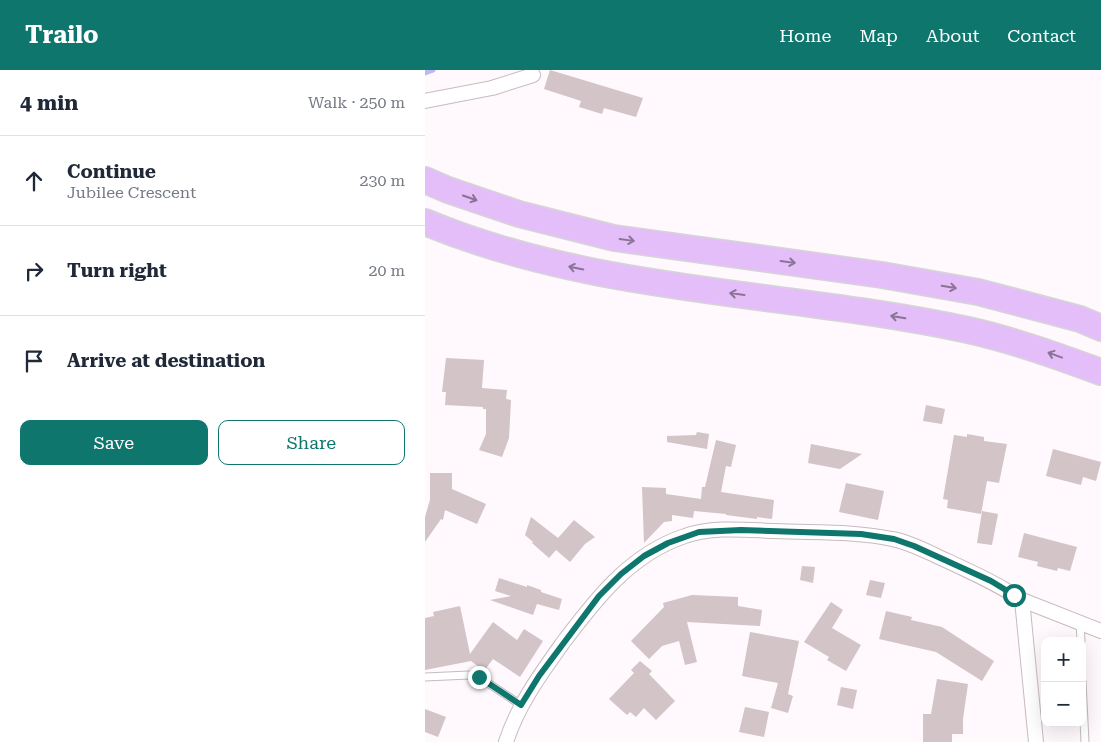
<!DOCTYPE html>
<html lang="en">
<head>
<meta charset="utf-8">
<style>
	:root { --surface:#fff; --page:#f2f2f3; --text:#1f2937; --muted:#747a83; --line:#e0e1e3; --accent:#0f766e }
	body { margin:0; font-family:"Roboto Serif",serif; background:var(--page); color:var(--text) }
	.controls { position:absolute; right:15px; bottom:15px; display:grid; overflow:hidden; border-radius:10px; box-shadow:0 5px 20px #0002 }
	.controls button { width:45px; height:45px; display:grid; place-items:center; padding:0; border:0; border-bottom:1px solid var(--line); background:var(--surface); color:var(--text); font:25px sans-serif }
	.stop { position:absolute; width:15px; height:15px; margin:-11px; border:4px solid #0f766e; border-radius:50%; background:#fff }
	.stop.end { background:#0f766e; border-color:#fff; box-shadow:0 1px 5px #0008 }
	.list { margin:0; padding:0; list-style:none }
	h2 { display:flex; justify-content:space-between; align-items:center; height:65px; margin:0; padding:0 20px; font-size:21px }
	h2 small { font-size:16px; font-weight:400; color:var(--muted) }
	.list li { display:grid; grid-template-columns:32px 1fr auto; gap:15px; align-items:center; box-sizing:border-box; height:90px; padding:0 20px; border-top:1px solid var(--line) }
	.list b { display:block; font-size:19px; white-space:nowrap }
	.list p { margin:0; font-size:16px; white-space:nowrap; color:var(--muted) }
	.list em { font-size:16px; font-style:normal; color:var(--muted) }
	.actions { display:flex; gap:10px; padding:15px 20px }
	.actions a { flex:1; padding:11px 0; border:1px solid var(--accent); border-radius:10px; text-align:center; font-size:18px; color:var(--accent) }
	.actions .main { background:var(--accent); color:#fff }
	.icon { flex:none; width:28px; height:28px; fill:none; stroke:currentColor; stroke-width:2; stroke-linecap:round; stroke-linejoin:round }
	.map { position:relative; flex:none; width:676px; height:672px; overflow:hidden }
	header { display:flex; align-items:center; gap:30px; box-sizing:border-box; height:70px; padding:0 25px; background:var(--accent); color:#fff }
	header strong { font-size:24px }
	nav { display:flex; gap:28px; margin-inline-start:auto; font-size:18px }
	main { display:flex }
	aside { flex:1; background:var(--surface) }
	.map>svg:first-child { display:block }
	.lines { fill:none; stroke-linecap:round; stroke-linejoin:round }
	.stream { stroke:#bdb7f2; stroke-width:5 }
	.building { fill:#d2c4c7 }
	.service-casing { stroke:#c6bbc2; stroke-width:9 }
	.minor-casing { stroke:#c6bbc2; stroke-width:16 }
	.motorway-casing { stroke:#d6d5d6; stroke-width:28 }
	.service { stroke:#fff; stroke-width:7 }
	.minor { stroke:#fff; stroke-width:14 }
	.motorway { stroke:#e4bef8; stroke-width:25 }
	.oneway { stroke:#8a7394 }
	.route { stroke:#0f766e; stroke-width:6 }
</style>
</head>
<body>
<header>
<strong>Trailo</strong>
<nav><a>Home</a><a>Map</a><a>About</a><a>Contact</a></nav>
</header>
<main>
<aside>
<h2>4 min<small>Walk · 250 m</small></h2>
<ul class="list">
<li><svg class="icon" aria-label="ahead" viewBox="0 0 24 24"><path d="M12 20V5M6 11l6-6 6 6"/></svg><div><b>Continue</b><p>Jubilee Crescent</p></div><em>230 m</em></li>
<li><svg class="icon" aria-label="right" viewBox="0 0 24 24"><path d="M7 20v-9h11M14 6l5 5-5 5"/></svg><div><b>Turn right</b></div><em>20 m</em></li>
<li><svg class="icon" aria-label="arrive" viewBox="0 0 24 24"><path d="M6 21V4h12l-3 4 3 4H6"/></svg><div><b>Arrive at destination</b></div></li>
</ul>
<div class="actions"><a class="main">Save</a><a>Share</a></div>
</aside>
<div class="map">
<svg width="676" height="672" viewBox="0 0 676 672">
	<rect width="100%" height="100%" fill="#fff8fc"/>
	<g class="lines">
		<polyline class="stream" points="0,3 8,0"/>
	</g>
	<g class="building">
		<polygon points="125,0 218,28 211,47 179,38 177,44 154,37 156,31 119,19"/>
		<polygon points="21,288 59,290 57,318 82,320 81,329 86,330 84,368 77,387 54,380 61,364 61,339 58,339 58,337 20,335 21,322 17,322"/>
		<polygon points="501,335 520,339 517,354 498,351"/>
		<polygon points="272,362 284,364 282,379 242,372 242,366 271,365"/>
		<polygon points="542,364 559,367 559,371 582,374 574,413 562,411 556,444 522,438 523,430 518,429 529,365 542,367"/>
		<polygon points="291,370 311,375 306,397 301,396 296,422 349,430 347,449 332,447 332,449 301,445 301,444 269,441 268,448 247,445 247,451 239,452 219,473 217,417 241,418 241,424 276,429 277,417 280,417"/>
		<polygon points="386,374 437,384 415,399 383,393"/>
		<polygon points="628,379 676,392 671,411 658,407 656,415 621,406"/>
		<polygon points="5,403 27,403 27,419 61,434 52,454 20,440 18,450 16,449 0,472 0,447 5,430"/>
		<polygon points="421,413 459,421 453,450 414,442"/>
		<polygon points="557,441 573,444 567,475 552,473"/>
		<polygon points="106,447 133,468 149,450 170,467 160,474 145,492 131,480 124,488 107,473 108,472 100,465"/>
		<polygon points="599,463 652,477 645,501 633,498 632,501 612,496 613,492 593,487"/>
		<polygon points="377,496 390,497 388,513 375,510"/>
		<polygon points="74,508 102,517 102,515 116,520 116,522 137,529 134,540 112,534 108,545 65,530 86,526 70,521"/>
		<polygon points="445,510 460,513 456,528 441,525"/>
		<polygon points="267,525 313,527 313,536 337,540 335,556 262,552 272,592 260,595 254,571 237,576 224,589 206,571 239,537 238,533"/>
		<polygon points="406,532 418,540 407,558 436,575 421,601 402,590 404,587 379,572"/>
		<polygon points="35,536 45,584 68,552 92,570 99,559 118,571 95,607 68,589 59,601 46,591 0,600 0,548 9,546 8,542"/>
		<polygon points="461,541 487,547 486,550 517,557 569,591 557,611 511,582 454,569"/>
		<polygon points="325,562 374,571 363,624 368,626 363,643 346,638 353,613 317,606"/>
		<polygon points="215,591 227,601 224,604 250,631 231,650 219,638 211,647 205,642 202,645 184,629 209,603 206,600"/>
		<polygon points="512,609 543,614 538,649 538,664 527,664 527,672 498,672 498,644 506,644"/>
		<polygon points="416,617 432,620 428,639 412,635"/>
		<polygon points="320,637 344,642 339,667 314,662"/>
		<polygon points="0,639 21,647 13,667 0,662"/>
	</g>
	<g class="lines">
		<g class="service-casing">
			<g id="service">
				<polyline points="655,553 656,571"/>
				<polyline points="0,607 44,605 54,607 96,635"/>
				<polyline points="657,611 660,672"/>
			</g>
		</g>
		<g class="minor-casing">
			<g id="minor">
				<polyline points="0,31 67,18 108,5"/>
				<polyline points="597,530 676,561"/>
				<path d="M81 672C93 635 115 605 137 574 170 530 205 484 260 466 288 456 321 460 350 461 389 463 429 461 467 469 484 472 501 481 516 488 544 501 571 513 597 530L611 672"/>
			</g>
		</g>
		<g class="motorway-casing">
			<g id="motorway">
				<polyline points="0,110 23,120 94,144 189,168 457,205 553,222 655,249 676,258"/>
				<path d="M0 152C172 224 363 221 543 260 588 270 632 286 676 302"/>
			</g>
		</g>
		<use href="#service" class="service"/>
		<use href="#minor" class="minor"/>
		<use href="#motorway" class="motorway"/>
	</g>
	<defs><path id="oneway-shaft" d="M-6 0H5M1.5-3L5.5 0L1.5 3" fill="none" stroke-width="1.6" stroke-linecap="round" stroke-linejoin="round" transform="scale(1.25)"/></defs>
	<g class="oneway">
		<use href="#oneway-shaft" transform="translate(45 128) rotate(19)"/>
		<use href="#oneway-shaft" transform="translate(202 170) rotate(8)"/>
		<use href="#oneway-shaft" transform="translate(363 192) rotate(8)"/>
		<use href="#oneway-shaft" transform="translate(151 198) rotate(-169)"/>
		<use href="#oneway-shaft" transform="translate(524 217) rotate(10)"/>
		<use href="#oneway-shaft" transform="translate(312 224) rotate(-172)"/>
		<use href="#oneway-shaft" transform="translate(473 247) rotate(-170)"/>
		<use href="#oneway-shaft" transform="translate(630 285) rotate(-160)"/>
	</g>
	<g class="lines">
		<polyline class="route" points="54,607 96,635 114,606 174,526 196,504 219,486 243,473 274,462 316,460 436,464 469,469 489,476 566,511 589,525"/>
	</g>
</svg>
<div class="controls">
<button>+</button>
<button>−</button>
</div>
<div class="stop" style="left:589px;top:525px"></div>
<div class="stop end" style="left:54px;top:607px"></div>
</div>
</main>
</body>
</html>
